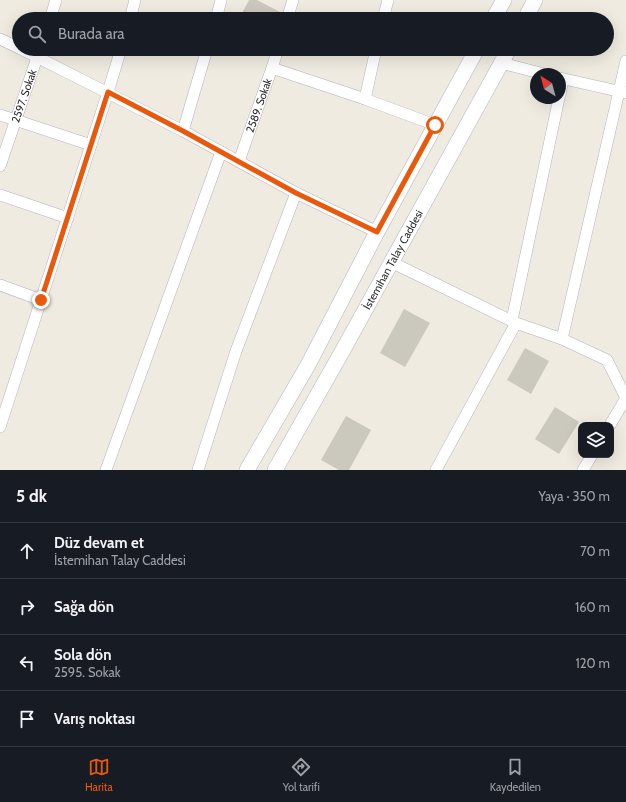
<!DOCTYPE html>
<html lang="tr">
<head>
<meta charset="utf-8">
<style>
	:root { --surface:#171b24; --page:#20242c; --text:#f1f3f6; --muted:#9ea1a6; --line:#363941; --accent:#ea580c }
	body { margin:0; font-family:Cabin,sans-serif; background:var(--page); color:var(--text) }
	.controls { position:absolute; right:12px; bottom:12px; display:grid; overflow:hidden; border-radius:8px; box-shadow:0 4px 16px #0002 }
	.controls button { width:36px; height:36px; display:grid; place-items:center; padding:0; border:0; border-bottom:1px solid var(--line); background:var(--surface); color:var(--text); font:20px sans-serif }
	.compass { position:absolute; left:530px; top:68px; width:36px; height:36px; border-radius:50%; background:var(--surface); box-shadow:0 4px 16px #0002; rotate:324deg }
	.stop { position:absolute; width:12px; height:12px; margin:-9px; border:3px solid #ea580c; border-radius:50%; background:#fff }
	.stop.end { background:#ea580c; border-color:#fff; box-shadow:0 1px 4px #0008 }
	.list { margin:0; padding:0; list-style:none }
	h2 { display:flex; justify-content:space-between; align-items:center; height:52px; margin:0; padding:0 16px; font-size:17px }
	h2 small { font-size:13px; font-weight:400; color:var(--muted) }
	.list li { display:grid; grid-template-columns:26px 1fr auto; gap:12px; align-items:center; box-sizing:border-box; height:56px; padding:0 16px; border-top:1px solid var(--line) }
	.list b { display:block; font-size:15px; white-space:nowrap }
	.list p { margin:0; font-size:13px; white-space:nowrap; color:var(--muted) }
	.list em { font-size:13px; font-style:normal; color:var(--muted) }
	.icon { flex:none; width:22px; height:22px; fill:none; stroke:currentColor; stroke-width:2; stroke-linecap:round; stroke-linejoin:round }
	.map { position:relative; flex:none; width:626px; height:470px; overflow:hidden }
	.search { position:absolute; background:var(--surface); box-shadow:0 4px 16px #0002; left:12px; right:12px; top:12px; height:44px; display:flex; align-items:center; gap:10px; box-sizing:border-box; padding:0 14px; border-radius:22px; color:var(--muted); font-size:15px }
	.sheet { height:276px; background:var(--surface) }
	nav { display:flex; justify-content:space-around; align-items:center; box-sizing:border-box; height:56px; border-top:1px solid var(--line); background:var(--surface); font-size:11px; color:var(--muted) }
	nav a { display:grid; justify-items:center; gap:2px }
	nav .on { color:var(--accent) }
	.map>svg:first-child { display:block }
	.building { fill:#cbc9be }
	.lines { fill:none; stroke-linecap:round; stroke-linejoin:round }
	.street-casing { stroke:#b3b3c1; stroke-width:12 }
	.secondary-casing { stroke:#b3b3c1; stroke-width:16 }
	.street { stroke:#fff; stroke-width:11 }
	.secondary { stroke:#fff; stroke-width:15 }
	.route { stroke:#ea580c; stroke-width:5 }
	.labels { text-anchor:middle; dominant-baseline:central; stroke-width:3.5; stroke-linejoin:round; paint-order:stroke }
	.street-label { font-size:11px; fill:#2d2d2d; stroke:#fff }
</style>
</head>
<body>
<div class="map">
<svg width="626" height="470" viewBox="0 0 626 470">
	<rect width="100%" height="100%" fill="#efebe0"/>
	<g class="building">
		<polygon points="249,0 257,0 280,12 278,19 245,19 240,17"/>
		<polygon points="404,309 430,323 405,367 380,353"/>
		<polygon points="525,348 549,361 531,394 507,380"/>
		<polygon points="555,407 579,422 559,454 535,439"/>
		<polygon points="346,416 371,430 349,470 339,470 321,460"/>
	</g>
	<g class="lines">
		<g class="street-casing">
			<g id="street">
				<polyline points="50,19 56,0"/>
				<polyline points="130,19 135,0"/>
				<polyline points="216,19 221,0"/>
				<polyline points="287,19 293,0"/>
				<polyline points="383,19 388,0"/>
				<polyline points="0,39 19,48"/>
				<polyline points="21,49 183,131 296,193 377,232"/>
				<polyline points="501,63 544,74"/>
				<polyline points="272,68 365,99 435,125"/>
				<polyline points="560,78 626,93"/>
				<polyline points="560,95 563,79"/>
				<polyline points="365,99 376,49"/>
				<polyline points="0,115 91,145"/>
				<polyline points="183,131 207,49"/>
				<path id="s1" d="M239 161 272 68 278 49"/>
				<path id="s2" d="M0 166 40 49"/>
				<polyline points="0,195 68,218"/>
				<polyline points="391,262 516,323 562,339 607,360 626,398"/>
				<polyline points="0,285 41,300 108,92 121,49"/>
				<polyline points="512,320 559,98"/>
				<polyline points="562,339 626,61"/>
				<polyline points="610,425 626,398"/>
				<polyline points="0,427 41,300"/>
				<polyline points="106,470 221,152"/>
				<polyline points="198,470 236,351 296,193"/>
				<polyline points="436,470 516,323"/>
				<polyline points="583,470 592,455"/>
			</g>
		</g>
		<g class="secondary-casing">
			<g id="secondary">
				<polyline points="493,19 504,0"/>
				<polyline points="525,19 535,0"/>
				<polyline points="247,470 308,365 377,232 477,49"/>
				<path id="s3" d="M275 470 343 350 509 49"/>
			</g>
		</g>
		<use href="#street" class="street"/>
		<use href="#secondary" class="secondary"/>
	</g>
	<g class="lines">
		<polyline class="route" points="41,300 108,92 183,131 296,193 377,232 435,125"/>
	</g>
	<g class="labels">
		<g class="street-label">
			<text stroke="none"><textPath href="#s2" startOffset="74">2597. Sokak</textPath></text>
			<text stroke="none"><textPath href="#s1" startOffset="59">2589. Sokak</textPath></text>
			<text stroke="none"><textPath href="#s3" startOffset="241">İstemihan Talay Caddesi</textPath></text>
		</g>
	</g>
</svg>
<div class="controls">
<button><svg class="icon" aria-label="layers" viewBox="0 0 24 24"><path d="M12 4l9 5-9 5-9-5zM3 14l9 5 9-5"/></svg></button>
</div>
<svg class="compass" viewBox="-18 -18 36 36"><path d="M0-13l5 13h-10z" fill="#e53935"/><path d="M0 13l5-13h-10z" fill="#9ea1a6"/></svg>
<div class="stop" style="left:435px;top:125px"></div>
<div class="stop end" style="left:41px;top:300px"></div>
<div class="search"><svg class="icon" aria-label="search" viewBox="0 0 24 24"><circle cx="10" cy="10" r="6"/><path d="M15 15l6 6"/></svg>Burada ara</div>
</div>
<section class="sheet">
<h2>5 dk<small>Yaya · 350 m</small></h2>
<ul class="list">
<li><svg class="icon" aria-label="ahead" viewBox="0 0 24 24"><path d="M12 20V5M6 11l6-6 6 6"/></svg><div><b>Düz devam et</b><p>İstemihan Talay Caddesi</p></div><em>70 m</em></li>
<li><svg class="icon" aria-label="right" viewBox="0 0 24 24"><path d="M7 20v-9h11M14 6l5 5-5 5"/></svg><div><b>Sağa dön</b></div><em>160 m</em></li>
<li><svg class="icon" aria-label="left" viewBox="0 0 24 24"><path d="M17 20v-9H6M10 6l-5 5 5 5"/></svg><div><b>Sola dön</b><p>2595. Sokak</p></div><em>120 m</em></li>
<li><svg class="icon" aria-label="arrive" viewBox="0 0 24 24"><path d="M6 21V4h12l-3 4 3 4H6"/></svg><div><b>Varış noktası</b></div></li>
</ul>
</section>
<nav>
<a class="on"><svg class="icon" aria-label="map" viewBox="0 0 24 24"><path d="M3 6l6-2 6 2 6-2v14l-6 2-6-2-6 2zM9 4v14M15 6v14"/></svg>Harita</a>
<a><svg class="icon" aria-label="directions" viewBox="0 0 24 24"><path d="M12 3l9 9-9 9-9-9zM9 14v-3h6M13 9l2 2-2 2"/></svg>Yol tarifi</a>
<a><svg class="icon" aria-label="saved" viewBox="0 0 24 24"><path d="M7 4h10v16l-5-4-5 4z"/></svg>Kaydedilen</a>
</nav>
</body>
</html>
